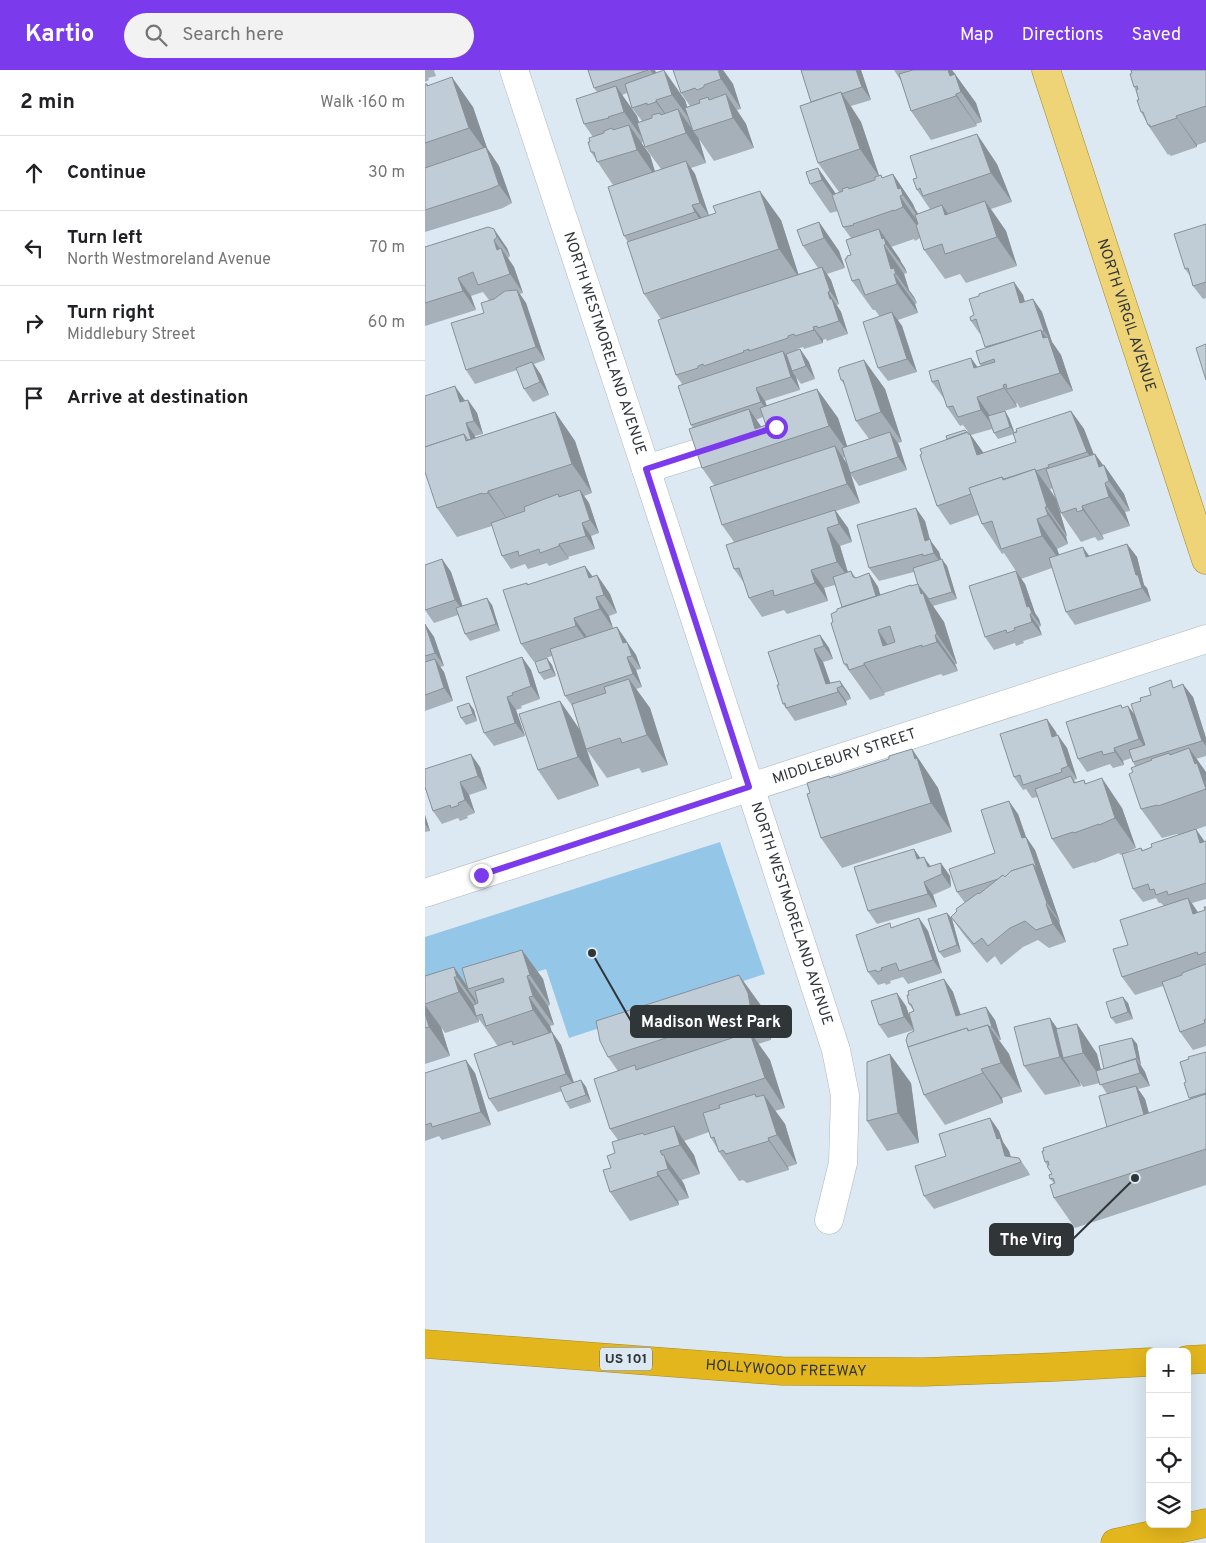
<!DOCTYPE html>
<html lang="en">
<head>
<meta charset="utf-8">
<style>
	:root { --surface:#fff; --page:#f2f2f2; --text:#202124; --muted:#757577; --line:#e0e0e0; --accent:#7c3aed }
	body { margin:0; font-family:Overpass,sans-serif; background:var(--page); color:var(--text) }
	.controls { position:absolute; right:15px; bottom:15px; display:grid; overflow:hidden; border-radius:8px; box-shadow:0 5px 20px #0002 }
	.controls button { width:45px; height:45px; display:grid; place-items:center; padding:0; border:0; border-bottom:1px solid var(--line); background:var(--surface); color:var(--text); font:25px sans-serif }
	.stop { position:absolute; width:15px; height:15px; margin:-11px; border:4px solid #7c3aed; border-radius:50%; background:#fff }
	.stop.end { background:#7c3aed; border-color:#fff; box-shadow:0 1px 5px #0008 }
	.list { margin:0; padding:0; list-style:none }
	h2 { display:flex; justify-content:space-between; align-items:center; height:65px; margin:0; padding:0 20px; font-size:21px }
	h2 small { font-size:16px; font-weight:400; color:var(--muted) }
	.list li { display:grid; grid-template-columns:32px 1fr auto; gap:15px; align-items:center; box-sizing:border-box; height:75px; padding:0 20px; border-top:1px solid var(--line) }
	.list b { display:block; font-size:19px; white-space:nowrap }
	.list p { margin:0; font-size:16px; white-space:nowrap; color:var(--muted) }
	.list em { font-size:16px; font-style:normal; color:var(--muted) }
	.icon { flex:none; width:28px; height:28px; fill:none; stroke:currentColor; stroke-width:2; stroke-linecap:round; stroke-linejoin:round }
	.map { position:relative; flex:none; width:781px; height:1473px; overflow:hidden }
	header { display:flex; align-items:center; gap:30px; box-sizing:border-box; height:70px; padding:0 25px; background:var(--accent); color:#fff }
	header strong { font-size:24px }
	nav { display:flex; gap:28px; margin-inline-start:auto; font-size:18px }
	.search { width:350px; height:45px; background:var(--page); display:flex; align-items:center; gap:12px; box-sizing:border-box; padding:0 18px; border-radius:28px; color:var(--muted); font-size:19px }
	main { display:flex }
	aside { flex:1; background:var(--surface) }
	.map>svg:first-child { display:block }
	.green { fill:#94c6e8 }
	.lines { fill:none; stroke-linecap:round; stroke-linejoin:round }
	.minor-casing { stroke:#abb7bf; stroke-width:29 }
	.major-casing { stroke:#a48926; stroke-width:29 }
	.highway-casing { stroke:#a48926; stroke-width:29 }
	.minor { stroke:#fff; stroke-width:28 }
	.major { stroke:#eed377; stroke-width:28 }
	.highway { stroke:#e3b61d; stroke-width:28 }
	.wall { fill:#a6b0b8; fill-rule:evenodd }
	.shaded-wall { fill:#879096 }
	.building { fill:#c1cdd6; stroke:#879096; fill-rule:evenodd }
	.route { stroke:#7c3aed; stroke-width:6 }
	.labels { text-anchor:middle; dominant-baseline:central; stroke-width:4; stroke-linejoin:round; paint-order:stroke }
	.shield { fill:#dce9f2; stroke:#646b70; stroke-width:1 }
	.shield-label { font-size:14px; font-weight:bold; fill:#303538 }
	.street-label { font-size:15px; fill:#303538; stroke:#dce9f2 }
	.leader { fill:none; stroke:#303538; stroke-width:2 }
	.callout-dot { fill:#303538; stroke:#dce9f2; stroke-width:2 }
	.callout { fill:#303538; stroke:#303538; stroke-width:2 }
	.callout-label { font-size:16px; text-anchor:middle; font-weight:bold; fill:#fff }
</style>
</head>
<body>
<header>
<strong>Kartio</strong>
<div class="search"><svg class="icon" aria-label="search" viewBox="0 0 24 24"><circle cx="10" cy="10" r="6"/><path d="M15 15l6 6"/></svg>Search here</div>
<nav><a>Map</a><a>Directions</a><a>Saved</a></nav>
</header>
<main>
<aside>
<h2>2 min<small>Walk · 160 m</small></h2>
<ul class="list">
<li><svg class="icon" aria-label="ahead" viewBox="0 0 24 24"><path d="M12 20V5M6 11l6-6 6 6"/></svg><div><b>Continue</b></div><em>30 m</em></li>
<li><svg class="icon" aria-label="left" viewBox="0 0 24 24"><path d="M17 20v-9H6M10 6l-5 5 5 5"/></svg><div><b>Turn left</b><p>North Westmoreland Avenue</p></div><em>70 m</em></li>
<li><svg class="icon" aria-label="right" viewBox="0 0 24 24"><path d="M7 20v-9h11M14 6l5 5-5 5"/></svg><div><b>Turn right</b><p>Middlebury Street</p></div><em>60 m</em></li>
<li><svg class="icon" aria-label="arrive" viewBox="0 0 24 24"><path d="M6 21V4h12l-3 4 3 4H6"/></svg><div><b>Arrive at destination</b></div></li>
</ul>
</aside>
<div class="map">
<svg width="781" height="1473" viewBox="0 0 781 1473">
	<rect width="100%" height="100%" fill="#dce9f2"/>
	<polygon class="green" points="295,772 340,904 144,968 121,899 0,939 0,867"/>
	<g class="lines">
		<g class="minor-casing">
			<g id="minor">
				<path id="s1" d="M89 0 221 399 411 980 420 1025 418 1093 404 1150"/>
				<polyline points="221,399 308,372"/>
				<path id="s2" d="M0 823 781 569"/>
			</g>
		</g>
		<g class="major-casing">
			<g id="major">
				<path id="s3" d="M621 0 781 490"/>
			</g>
		</g>
		<g class="highway-casing">
			<g id="highway">
				<path id="s4" d="M0 1274 357 1301 498 1302 631 1297 725 1292"/>
				<polyline points="762,1290 781,1289"/>
				<polyline points="690,1473 781,1453"/>
			</g>
		</g>
		<use href="#minor" class="minor"/>
		<use href="#major" class="major"/>
		<use href="#highway" class="highway"/>
	</g>
	<g class="wall">
		<polygon points="0,0 10,0 9,1 11,6 3,8 4,10 0,12"/>
		<path d="M163 0H230L231 3 260 30 262 37 265 36 256 23 298 0 308 14 316 39 312 40 321 54 329 78 289 91 274 69 281 93 266 98 270 104 284 145 356 150 373 204 393 198 378 176 394 152 414 181 420 198 402 204 406 210 414 234 412 235 416 242 423 264 402 271 401 269 398 270V273L379 279 378 277 372 279H375L384 292 390 309 376 314 371 307 375 320 340 331 342 336 392 319 413 348 422 376 444 369 431 351 421 317 416 310 439 290 460 319 477 372 473 373 482 400 434 416 425 403 420 387 418 388 435 433 411 441 423 458 427 472 415 476 423 502 426 501 431 508 444 503 453 517 455 525 486 516 493 514 489 502 454 511 444 498 500 451 505 470 514 482 516 490 522 496 532 529 508 536 519 552 532 594H530L533 601 518 606 516 604 459 623 460 625 445 630 419 594 408 552 412 541 417 537 410 515 399 518 403 531 362 544 359 540 337 547 324 528 319 513 309 499V472L297 455 289 415 277 398 268 358 266 355 257 314 251 305 236 249 219 224 203 172 199 166 188 115 166 82 165 72 168 67 159 54 172 22 169 18ZM202 23 207 38 217 51 214 52 212 46 197 25ZM218 72 220 77 236 99 230 101 225 85 216 73ZM338 347 341 355 336 357 331 350Z"/>
		<polygon points="376,0 436,0 446,30 426,36 436,52 454,106 456,105 458,108 468,104 488,134 490,139 493,144 505,139 492,120 488,109 572,94 587,132 566,139 581,161 592,196 541,213 535,204 520,209 499,180 495,168 490,171 489,169 466,177 480,198 482,203 479,204 484,220 489,227 492,233 490,234 493,243 473,250 477,256 492,302 463,311 453,298 455,247 450,240 448,240 427,211 422,188 426,185 426,168 418,157 413,141 405,143 385,114 393,98 411,124 414,122 393,93 386,32"/>
		<polygon points="469,0 527,0 551,33 557,52 551,54 552,56 506,70 486,41 476,11"/>
		<polygon points="705,0 781,0 781,72 772,75 772,77 746,86 744,84 743,85 723,55 721,51 716,42 714,30 711,21 709,17 707,3"/>
		<polygon points="0,14 2,14 3,15 48,37 62,78 74,96 87,133 78,138 0,162"/>
		<polygon points="781,154 781,228 778,229 768,216 765,206 760,199"/>
		<polygon points="63,157 82,178 85,186 83,188 89,197 98,223 95,224 101,233 120,290 109,294 116,305 124,325 108,332 99,319 92,300 50,314 41,300 64,230 58,222 46,226 51,240 0,256 0,177"/>
		<path d="M589 212 598 225 600 232 608 229 617 242 627 272 636 285 648 321 595 338 592 333 591 334 592 337 576 342 580 341 584 348 589 362 646 341 659 359 668 384H670L678 395H679L699 424 705 441 700 442 705 456 677 465 679 469 673 471 670 467 656 472 636 443 628 418 625 419 631 429 642 466 641 467 643 474 632 479 634 485 664 486 702 474 712 487 719 515 722 518 726 531 650 555 641 542 627 498 596 509 600 514 610 543 614 549 616 556 614 557 617 565 598 571 599 573 591 576 590 573 569 580 560 567 591 501 579 483 577 484 557 454 553 445 525 455 512 436 497 384 522 369 540 360 545 364 538 355 535 356 522 337 520 330 507 312 546 288 552 297 556 296 555 294 561 278 556 264H555L546 251 549 245 554 226ZM567 359 569 363 573 369 589 364 591 372 558 383 546 365Z"/>
		<polygon points="39,329 40,330 43,330 52,343 58,364 50,366 50,368 130,342 150,371 167,423 159,426 164,433 174,463 166,466 170,479 143,487 144,489 124,496 122,493 103,499 100,494 86,499 77,486 67,456 32,467 12,438"/>
		<polygon points="17,489 26,502 37,536 67,535 75,561 45,571 40,564 33,545 9,553 0,540 0,495"/>
		<polygon points="172,505 185,524 192,543 184,546 188,558 192,557 211,585 216,599 211,600 217,617 211,619 225,638 243,695 217,703 214,698 182,708 162,680 174,716 133,730 113,700 135,631 155,660 148,637 140,626 127,586 109,592 96,574 102,513 103,515 168,506"/>
		<polygon points="0,554 9,567 19,596 15,597 19,602 28,631 0,641"/>
		<polygon points="395,565 404,578 408,589 398,592 405,613 415,611 424,624 426,629 421,631 422,635 370,651 358,634 354,615"/>
		<polygon points="97,587 106,600 115,629 96,636 97,638 91,640 100,666 69,676 59,663"/>
		<polygon points="122,588 127,595 131,606 119,610 114,603"/>
		<polygon points="750,617 768,627 781,668 781,686 771,689 781,702 781,756 767,761 779,771 781,771 781,829 767,833 773,842 780,840 781,837 781,976 768,980 755,962 738,916 710,925 697,907 703,875 739,836 736,833 734,833 731,828 718,832 708,819 716,778 718,780 727,777 753,765 752,764 737,768 716,739 708,702 710,696 706,688 698,691 699,695 688,698 685,694 662,702 653,689 698,638 703,636 710,646 716,631"/>
		<polygon points="44,633 49,640 52,651 41,655 36,648"/>
		<polygon points="631,662 632,666 642,678 652,709 649,710 651,712 659,710 661,714 697,738 711,778 695,785 694,783 669,793 669,792 648,799 627,769 613,727 607,728 601,719 598,720 589,707"/>
		<polygon points="487,679 513,718 527,762 417,798 396,768 385,723 404,706 405,708 464,689"/>
		<polygon points="55,697 62,719 44,725 50,743 42,746 43,748 35,751 33,748 17,754 8,741 0,717"/>
		<polygon points="593,744 601,767 610,780 635,852 634,852 641,872 624,878 613,870 598,877 576,895 570,886 562,893 539,865 526,847 532,842 540,833 532,822 570,783"/>
		<polygon points="0,745 5,761 0,762"/>
		<polygon points="489,779 495,788 506,796 525,806 526,817 508,825 512,837 452,854 443,841"/>
		<polygon points="522,843 527,849 536,882 519,888 514,882"/>
		<polygon points="494,848 503,861 517,903 483,914 478,907 465,911 466,913 461,915 460,913 453,915 443,902 468,857"/>
		<polygon points="97,880 118,909 125,935 123,936 129,955 125,956 127,962 136,975 149,1012 156,1010 161,1017 166,1032 145,1039 141,1032 137,1021 73,1042 64,1029 74,975 72,975 54,949 54,952 20,963 16,957 25,986 0,994 0,906 29,897 42,916"/>
		<polygon points="519,909 528,922 536,945 570,950 576,970 574,970 584,984 597,1022 577,1028 578,1033 520,1055 499,1025 489,961 489,941 484,934"/>
		<polygon points="703,933 708,949 691,954 686,948"/>
		<polygon points="335,934 343,953 346,970 333,974 345,990 360,1038 350,1041 360,1054 372,1094 363,1097 364,1100 322,1113 318,1110 314,1111 294,1082 292,1078 286,1068 284,1062 259,1071 269,1085 275,1104 257,1110 259,1114 264,1128 253,1131 254,1135 205,1151 185,1122 186,1098 193,1070 185,1059 193,1001 183,987"/>
		<polygon points="481,936 489,960 463,968 454,955"/>
		<polygon points="652,954 672,984 676,1000 679,999 707,968 712,974 716,995 720,1002 725,1016 713,1019 720,1029 724,1043 765,1030 761,1012 764,989 781,982 781,1115 650,1158 629,1128 629,1113 625,1109 627,1104 620,1092 682,1057 682,1024 675,1013 658,1017 654,1011 656,1016 620,1025 599,996 633,959"/>
		<polygon points="0,1003 50,1003 66,1055 17,1070 14,1066 0,1071"/>
		<polygon points="486,1013 494,1073 462,1081 442,1051"/>
		<polygon points="565,1048 574,1061 578,1072 584,1081 586,1087 594,1088 603,1101 605,1105 509,1139 499,1126"/>
	</g>
	<g class="shaded-wall">
		<polygon points="225,0 230,0 234,12"/>
		<polygon points="239,0 260,30 268,54 247,25"/>
		<polygon points="293,0 298,0 308,14 316,39 296,9"/>
		<polygon points="431,0 436,0 446,30 437,17"/>
		<polygon points="523,0 527,0 551,33 557,52 525,6"/>
		<polygon points="27,7 48,37 62,78 74,96 87,133 74,115 65,87 44,58"/>
		<polygon points="191,16 212,46 220,72 199,42"/>
		<polygon points="416,22 436,52 455,108 435,79"/>
		<polygon points="301,24 321,54 329,78 308,48"/>
		<polygon points="531,24 551,54 552,56 531,26"/>
		<polygon points="231,30 251,59 252,61 231,32"/>
		<polygon points="253,39 274,69 281,93 261,63"/>
		<polygon points="751,46 772,75 772,77 752,48"/>
		<polygon points="204,55 225,85 232,109 212,80"/>
		<polygon points="552,64 572,94 587,132 566,103"/>
		<polygon points="261,91 270,104 284,146 275,133"/>
		<polygon points="393,98 413,127 417,139 397,110"/>
		<polygon points="468,104 488,134 490,139 496,148 498,154 478,125 473,119"/>
		<polygon points="335,121 356,150 375,209 354,179"/>
		<polygon points="475,126 495,155 499,166 478,137"/>
		<polygon points="560,131 581,161 592,196 572,167"/>
		<polygon points="267,135 277,148 279,156 270,142"/>
		<polygon points="517,135 538,165 520,145"/>
		<polygon points="394,152 414,181 420,198 399,168"/>
		<polygon points="69,159 82,178 85,186 72,167"/>
		<polygon points="454,159 475,189 476,192 480,198 482,203 457,169"/>
		<polygon points="69,170 78,184 76,178 89,197 98,223 85,204 72,180"/>
		<polygon points="459,175 479,204 484,220 489,227 492,233 471,204 466,199"/>
		<polygon points="397,197 406,210 414,234 405,221"/>
		<polygon points="469,204 490,234 493,243 472,214"/>
		<polygon points="33,208 46,226 51,240 38,221"/>
		<polygon points="589,212 598,225 604,246 595,233"/>
		<polygon points="92,220 101,233 120,290 111,277"/>
		<polygon points="403,222 416,242 423,264 414,251"/>
		<polygon points="608,229 617,242 627,272 636,285 648,321 635,303 618,268 616,260 626,274 624,268 619,261"/>
		<polygon points="467,242 477,256 492,302 482,289"/>
		<polygon points="388,257 398,270 398,273 389,260"/>
		<polygon points="375,279 384,292 390,309 381,296"/>
		<polygon points="358,281 367,294 367,301 371,307 375,320 366,307"/>
		<polygon points="546,288 559,306 549,298"/>
		<polygon points="439,290 460,319 477,372 456,342"/>
		<polygon points="107,292 116,305 124,325 115,312"/>
		<polygon points="578,315 591,334 592,337 579,318"/>
		<polygon points="30,316 39,329 44,345 35,332"/>
		<polygon points="331,318 340,331 345,345 336,332"/>
		<polygon points="392,319 413,348 425,385 404,356"/>
		<polygon points="552,327 565,346 569,358 556,340"/>
		<polygon points="43,330 52,343 58,364 49,351"/>
		<polygon points="324,339 345,369 330,359"/>
		<polygon points="580,341 584,348 590,364 585,357"/>
		<polygon points="646,341 659,359 675,400 662,382"/>
		<polygon points="130,342 150,371 167,423 147,394"/>
		<polygon points="41,353 50,366 55,383 46,370"/>
		<polygon points="540,360 546,367 545,364 558,382 565,404 552,385"/>
		<polygon points="465,362 474,375 482,400 473,387"/>
		<polygon points="410,376 423,395 435,433 422,414"/>
		<polygon points="670,384 680,398 679,395 699,424 705,441 674,397"/>
		<polygon points="610,399 631,429 642,466 622,437"/>
		<polygon points="680,413 700,442 705,456 684,427"/>
		<polygon points="155,420 164,433 174,463 165,450"/>
		<polygon points="63,421 83,450 84,452 63,423"/>
		<polygon points="657,436 677,465 679,469 658,440"/>
		<polygon points="620,437 641,467 643,474 623,445"/>
		<polygon points="491,438 500,451 505,470 514,482 518,496 500,471"/>
		<polygon points="410,440 423,458 427,472 414,454"/>
		<polygon points="612,449 632,479 638,495 617,466"/>
		<polygon points="157,453 166,466 170,479 161,466"/>
		<polygon points="402,458 415,476 425,510 412,492"/>
		<polygon points="134,474 143,487 144,489 134,476"/>
		<polygon points="702,474 712,487 719,515 722,518 726,531 717,518 711,505"/>
		<polygon points="658,477 667,490 661,487"/>
		<polygon points="17,489 26,502 40,543 30,530"/>
		<polygon points="517,489 522,496 532,529 527,522"/>
		<polygon points="160,496 173,514 177,526 164,508"/>
		<polygon points="386,500 399,518 403,531 390,513"/>
		<polygon points="591,501 600,514 610,543 614,549 616,556 602,537"/>
		<polygon points="444,503 453,517 463,550 454,537"/>
		<polygon points="172,505 185,524 192,543 179,525"/>
		<polygon points="493,514 519,552 532,594 512,564 505,542 496,524"/>
		<polygon points="171,527 184,546 188,558 175,539"/>
		<polygon points="62,528 67,535 75,561 71,554"/>
		<polygon points="605,544 614,557 617,565 607,552"/>
		<polygon points="149,548 162,567 164,574 151,556"/>
		<polygon points="0,554 9,567 19,596 10,583"/>
		<polygon points="192,557 201,570 207,586 198,573"/>
		<polygon points="453,560 469,584 458,576"/>
		<polygon points="395,565 404,578 408,589 399,576"/>
		<polygon points="510,565 530,594 533,601 512,572"/>
		<polygon points="202,572 211,585 216,599 207,586"/>
		<polygon points="389,579 398,592 409,623 401,614"/>
		<polygon points="97,587 106,600 115,629 106,616"/>
		<polygon points="202,587 211,600 217,617 208,604"/>
		<polygon points="122,588 127,595 131,606 126,599"/>
		<polygon points="10,589 19,602 28,631 19,618"/>
		<polygon points="439,593 459,623 460,625 439,595"/>
		<polygon points="204,609 225,638 243,695 222,665"/>
		<polygon points="415,611 424,624 426,629 417,616"/>
		<polygon points="758,614 768,627 781,668 781,676 777,671"/>
		<polygon points="412,618 421,631 422,635 413,622"/>
		<polygon points="82,627 91,640 100,666 90,653"/>
		<polygon points="135,631 155,660 174,716 153,687"/>
		<polygon points="44,633 49,640 52,651 48,644"/>
		<polygon points="703,636 713,649 723,682 714,669"/>
		<polygon points="622,649 631,662 636,680 627,667"/>
		<polygon points="633,665 642,678 652,709 643,696"/>
		<polygon points="689,678 698,691 699,695 690,682"/>
		<polygon points="764,678 781,702 781,719 770,694"/>
		<polygon points="487,679 513,718 527,762 506,733"/>
		<polygon points="46,684 55,697 62,719 53,706"/>
		<polygon points="677,708 697,738 711,778 690,748"/>
		<polygon points="35,712 44,725 50,743 40,730"/>
		<polygon points="584,731 593,744 601,767 610,780 635,852 622,833 597,768"/>
		<polygon points="0,745 5,761 0,754"/>
		<polygon points="771,759 780,772 775,773"/>
		<polygon points="489,779 498,792 492,789"/>
		<polygon points="499,787 508,800 503,797"/>
		<polygon points="516,793 525,806 526,817 517,804"/>
		<polygon points="499,812 508,825 512,837 503,824"/>
		<polygon points="763,828 776,847 768,844"/>
		<polygon points="621,834 634,852 641,872 628,854"/>
		<polygon points="522,843 527,849 536,882 532,875"/>
		<polygon points="494,848 503,861 517,903 508,890"/>
		<polygon points="97,880 118,909 125,935 105,905"/>
		<polygon points="29,897 44,919 43,919 50,929 52,936 32,907"/>
		<polygon points="314,905 335,934 343,953 346,970 326,940"/>
		<polygon points="102,906 123,936 129,955 108,926"/>
		<polygon points="29,907 50,937 51,946 54,952 34,922"/>
		<polygon points="519,909 528,922 540,959 531,946"/>
		<polygon points="472,923 481,936 489,960 479,947"/>
		<polygon points="104,927 125,956 129,970 108,940"/>
		<polygon points="698,927 703,933 708,949 703,942"/>
		<polygon points="0,935 16,957 25,986 4,957 0,943"/>
		<polygon points="561,937 570,950 576,970 567,957"/>
		<polygon points="625,948 646,978 638,988 654,1011 656,1016 635,987"/>
		<polygon points="652,954 672,984 679,1012 658,983"/>
		<polygon points="563,955 584,984 597,1022 576,993"/>
		<polygon points="324,960 345,990 360,1038 340,1008"/>
		<polygon points="127,962 136,975 150,1017 141,1004"/>
		<polygon points="707,968 712,974 716,995 712,988"/>
		<polygon points="465,984 486,1013 494,1073 473,1043"/>
		<polygon points="711,989 720,1002 725,1016 715,1003"/>
		<polygon points="41,990 50,1003 66,1055 56,1042"/>
		<polygon points="556,999 577,1028 578,1033 558,1003"/>
		<polygon points="156,1010 161,1017 166,1032 161,1025"/>
		<polygon points="711,1016 720,1029 730,1066 721,1053"/>
		<polygon points="330,1024 346,1047 339,1025 360,1054 372,1094 352,1065"/>
		<polygon points="565,1048 574,1061 578,1072 584,1081 588,1095 580,1086 572,1069"/>
		<polygon points="249,1056 269,1085 275,1104 255,1075"/>
		<polygon points="343,1068 363,1097 364,1100 344,1071"/>
		<polygon points="235,1081 259,1114 264,1128 243,1099"/>
		<polygon points="232,1102 253,1131 254,1135 233,1106"/>
	</g>
	<g class="building">
		<polygon points="163,0 223,0 169,18"/>
		<polygon points="239,0 247,25 231,30 231,32 222,35 222,33 207,38 200,14"/>
		<polygon points="248,0 293,0 296,9 279,15 279,17 272,20 270,18 256,23"/>
		<polygon points="376,0 431,0 437,17 416,24 416,22 386,32"/>
		<polygon points="488,0 523,0 525,6 530,4 536,22 531,24 531,26 486,41 474,4"/>
		<polygon points="706,0 781,0 781,36 751,46 752,48 725,57 725,55 723,55 718,42 716,42 712,30 714,30 711,20 713,19 712,16 709,17 705,4 707,3"/>
		<polygon points="27,7 44,58 0,73 0,14 2,14 2,16"/>
		<polygon points="191,16 199,42 183,47 184,48 159,54 151,29"/>
		<polygon points="416,22 435,79 393,93 375,36"/>
		<polygon points="301,24 308,48 268,61 260,38 275,33 274,30 283,27 284,30"/>
		<polygon points="253,39 261,63 220,77 212,53 227,48 227,45 235,43 236,45"/>
		<polygon points="204,55 212,80 172,92 169,82 166,82 163,72 165,72 164,68 179,63 179,61 187,58 188,60"/>
		<polygon points="552,64 566,103 498,126 495,118 492,120 488,109 492,108 485,86"/>
		<polygon points="61,77 74,115 65,119 0,140 0,98"/>
		<polygon points="261,91 275,133 267,135 270,142 199,166 183,117"/>
		<polygon points="393,98 397,110 385,114 381,102"/>
		<polygon points="468,104 473,119 476,118 478,125 475,126 478,137 469,141 469,140 428,154 429,155 418,157 407,125 418,121 417,119 423,117 424,119 450,110 450,107 456,105 457,108"/>
		<polygon points="335,121 354,179 219,224 202,172 291,143 288,136"/>
		<polygon points="560,131 572,167 520,184 517,174 499,180 491,155 493,154 490,145 517,135 520,145"/>
		<polygon points="394,152 399,168 378,176 372,160"/>
		<polygon points="781,154 781,212 768,216 763,198 760,199 749,164"/>
		<polygon points="63,157 69,159 72,167 69,170 72,180 76,178 85,204 53,215 48,202 33,208 38,221 0,233 0,177"/>
		<polygon points="454,159 457,169 459,168 461,174 459,175 466,199 469,198 471,204 469,204 472,214 440,225 434,209 427,211 420,189 422,188 422,186 426,185 421,170"/>
		<polygon points="397,197 405,221 403,222 405,229 407,229 414,251 393,258 392,256 388,257 389,260 370,266 369,264 363,266 363,268 324,281 324,279 318,281 319,282 279,296 278,294 273,296 273,298 251,305 233,250"/>
		<polygon points="589,212 595,233 608,229 619,261 617,262 616,260 588,269 560,277 551,249 546,251 545,247 549,245 544,229 554,226 554,224"/>
		<polygon points="92,220 111,277 41,300 26,253 59,243 56,233 69,229 80,221"/>
		<polygon points="467,242 482,289 453,298 438,252"/>
		<polygon points="616,260 618,268 623,267 635,303 582,319 581,314 578,315 579,318 552,327 556,340 533,347 528,336 522,337 513,310 507,312 504,301 546,288 549,298 570,292 569,289 555,294 551,281"/>
		<polygon points="781,274 781,310 771,278"/>
		<polygon points="375,279 381,296 367,301 361,284"/>
		<polygon points="358,281 366,307 331,318 336,332 266,355 253,316"/>
		<polygon points="439,290 456,342 431,351 418,310 416,310 413,300 415,299 414,298"/>
		<polygon points="107,292 115,312 99,319 91,298"/>
		<polygon points="30,316 35,332 43,330 49,351 41,353 46,369 43,370 39,364 0,377 0,326"/>
		<polygon points="392,319 404,356 277,398 264,359 324,339 330,359 341,355 335,338"/>
		<polygon points="580,341 585,357 569,363 563,346"/>
		<polygon points="646,341 662,382 623,395 624,397 611,401 610,399 579,409 577,407 544,418 546,424 512,436 495,385 497,384 495,379 543,362 543,364 545,364 552,385 591,372 588,363 592,362 591,359"/>
		<polygon points="130,342 147,394 63,421 63,423 58,424 57,423 12,438 0,402 0,377 39,364 41,371"/>
		<polygon points="540,360 542,362 522,369 521,366"/>
		<polygon points="465,362 473,387 425,403 417,378"/>
		<polygon points="410,376 422,414 297,455 285,417"/>
		<polygon points="670,384 674,397 679,395 684,411 680,413 684,427 657,436 658,440 652,442 651,438 636,443 621,399"/>
		<polygon points="610,399 622,437 620,437 623,445 612,449 617,466 576,479 567,451 557,454 544,418 577,407 578,410"/>
		<polygon points="155,420 165,450 157,453 161,466 134,474 134,476 115,483 114,479 94,486 93,481 77,486 66,453 100,441 99,437 117,430 133,424 134,427"/>
		<polygon points="491,438 500,471 505,469 509,483 498,486 498,484 444,498 432,455"/>
		<polygon points="410,440 414,454 402,458 412,492 386,500 390,513 349,526 348,520 324,528 314,498 309,499 301,475"/>
		<polygon points="702,474 711,505 713,505 717,518 641,542 624,488 658,477 661,487"/>
		<polygon points="17,489 30,530 0,540 0,495"/>
		<polygon points="517,489 527,522 504,529 493,515 488,498"/>
		<polygon points="160,496 164,508 172,505 179,525 171,527 175,539 149,548 151,556 96,574 78,520 102,513 102,515"/>
		<polygon points="426,501 428,507 431,508 444,503 451,526 417,537 408,507"/>
		<polygon points="591,501 602,537 604,536 607,543 605,544 607,552 589,558 590,560 582,563 581,560 560,567 544,516"/>
		<path d="M493 514 496 524 498 523 512 564 510 565 512 572 497 577V575L439 593V595L424 600 422 594H419L406 553 408 552 406 544 412 541V539L486 515V516ZM465 556 470 572 458 576 453 560Z"/>
		<polygon points="62,528 71,554 40,564 31,538"/>
		<polygon points="0,554 10,583 0,586"/>
		<polygon points="192,557 198,573 202,572 207,586 202,587 208,604 140,626 125,579"/>
		<polygon points="395,565 399,576 389,579 401,614 415,611 417,616 412,618 413,622 361,638 360,633 358,634 352,615 354,615 343,582"/>
		<polygon points="97,587 106,616 87,623 88,625 82,627 90,653 59,663 41,607"/>
		<polygon points="122,588 126,599 114,603 110,592"/>
		<polygon points="10,589 19,618 0,625 0,592"/>
		<polygon points="204,609 222,665 197,673 195,668 161,679 147,634 181,623 179,617"/>
		<polygon points="746,610 748,618 758,614 777,671 708,692 704,680 720,675 706,634 716,631 715,628 726,625 724,618"/>
		<polygon points="135,631 153,687 113,700 94,644"/>
		<polygon points="44,633 48,644 36,648 32,637"/>
		<polygon points="696,635 697,638 703,636 714,669 689,678 690,682 678,685 677,681 653,689 641,652"/>
		<polygon points="622,649 627,667 633,665 643,696 636,699 637,702 598,715 595,705 589,707 575,664"/>
		<polygon points="764,678 770,694 772,693 781,719 733,736 732,735 716,739 704,704 708,702 706,698 727,690 726,689 744,683 745,685"/>
		<polygon points="487,679 490,689 492,688 506,733 396,768 382,724 385,723 382,713 404,706 405,708 464,689 464,686"/>
		<polygon points="46,684 53,706 35,712 40,730 33,733 34,735 26,738 25,735 8,741 0,717 0,699"/>
		<polygon points="646,706 649,713 659,710 660,714 677,708 690,748 674,755 674,754 649,763 648,762 627,769 610,719"/>
		<polygon points="584,731 597,768 601,767 612,799 608,794 586,801 580,807 578,805 573,809 532,822 524,799 570,783 556,740"/>
		<polygon points="771,759 775,773 781,771 781,813 743,825 742,821 731,825 729,819 725,820 723,814 708,819 697,784 716,778 717,781 727,777 726,774"/>
		<polygon points="489,779 492,789 499,787 503,797 516,793 517,804 499,812 503,824 443,841 429,797"/>
		<polygon points="608,794 622,833 621,834 628,854 611,860 600,851 585,858 563,876 557,868 549,874 526,847 532,841 531,839 553,823 554,824 578,805 580,807 586,801"/>
		<polygon points="763,828 768,844 780,840 779,837 781,837 781,882 773,885 772,882 697,907 688,879 703,875 695,850"/>
		<polygon points="522,843 532,875 514,882 503,849"/>
		<polygon points="494,848 508,890 474,901 471,893 456,898 457,900 452,902 451,900 443,902 431,865 465,853 466,858"/>
		<polygon points="97,880 105,905 102,906 108,926 104,927 108,940 61,956 57,944 51,946 48,935 53,933 50,921 79,912 78,908 43,919 37,898"/>
		<polygon points="781,894 781,949 779,950 780,953 755,962 737,912 757,905 757,903"/>
		<polygon points="29,897 32,907 29,907 34,922 0,934 0,906"/>
		<polygon points="314,905 323,923 326,940 183,987 175,971 171,951"/>
		<polygon points="519,909 531,946 561,937 567,957 565,957 563,955 544,961 542,958 483,977 481,970 483,964 489,961 484,943 489,941 486,934 484,934 482,925 484,925 483,921"/>
		<polygon points="472,923 479,947 454,955 446,931"/>
		<polygon points="698,927 703,942 686,948 681,932"/>
		<polygon points="0,943 4,957 0,958"/>
		<polygon points="625,948 635,987 599,996 589,957"/>
		<polygon points="652,954 658,983 638,988 631,959"/>
		<polygon points="563,955 576,993 556,999 558,1003 499,1025 483,977 542,958 543,961"/>
		<polygon points="324,960 340,1008 185,1059 169,1009 210,995 211,1000 313,966 312,964"/>
		<polygon points="127,962 141,1004 64,1029 49,984 87,971 88,975"/>
		<polygon points="707,968 712,988 679,999 674,976"/>
		<polygon points="781,982 781,1023 764,1028 759,1013 761,1012 755,992 764,989 763,987"/>
		<polygon points="465,984 473,1043 442,1051 442,992"/>
		<polygon points="711,989 715,1003 675,1015 671,1001"/>
		<polygon points="41,990 56,1042 7,1057 6,1053 0,1055 0,1003"/>
		<polygon points="156,1010 161,1025 141,1032 135,1017"/>
		<polygon points="711,1016 719,1045 682,1057 674,1026"/>
		<polygon points="330,1024 331,1027 339,1025 352,1065 343,1068 344,1071 301,1084 298,1080 294,1082 289,1067 286,1068 278,1043 295,1038 294,1035"/>
		<polygon points="781,1024 781,1079 629,1128 625,1115 630,1113 628,1108 625,1109 624,1105 627,1104 622,1096 624,1095 623,1091 620,1092 617,1081 619,1081 618,1078"/>
		<polygon points="565,1048 572,1069 575,1068 580,1086 594,1088 596,1092 499,1126 490,1096 521,1086 514,1064"/>
		<polygon points="249,1056 255,1075 235,1081 237,1085 239,1085 243,1099 232,1102 233,1106 185,1122 178,1100 186,1098 182,1086 190,1083 187,1072 218,1063 219,1065"/>
	</g>
	<g class="lines">
		<polyline class="route" points="56,805 324,717 221,399 351,357"/>
	</g>
	<g class="labels">
		<rect class="shield" x="175" y="1277.5" width="52" height="23" rx="4"/>
		<g class="shield-label">
			<text x="201" y="1289">US 101</text>
		</g>
		<g class="street-label">
			<text stroke="none"><textPath href="#s3" startOffset="258">NORTH VIRGIL AVENUE</textPath></text>
			<text stroke="none"><textPath href="#s1" startOffset="288">NORTH WESTMORELAND AVENUE</textPath></text>
			<text stroke="none"><textPath href="#s2" startOffset="441">MIDDLEBURY STREET</textPath></text>
			<text stroke="none"><textPath href="#s1" startOffset="888">NORTH WESTMORELAND AVENUE</textPath></text>
			<text stroke="none"><textPath href="#s4" startOffset="362">HOLLYWOOD FREEWAY</textPath></text>
		</g>
	</g>
	<path class="leader" d="M167 883L206 951M710 1108L648 1169"/>
	<g class="callout-dot">
		<circle cx="167" cy="883" r="5"/>
		<circle cx="710" cy="1108" r="5"/>
	</g>
	<g class="callout">
		<rect x="206" y="936" width="160" height="31" rx="5"/>
		<rect x="565" y="1154" width="83" height="31" rx="5"/>
	</g>
	<g class="callout-label">
		<text x="286" y="957">Madison West Park</text>
		<text x="606" y="1175">The Virg</text>
	</g>
</svg>
<div class="controls">
<button>+</button>
<button>−</button>
<button><svg class="icon" aria-label="locate" viewBox="0 0 24 24"><circle cx="12" cy="12" r="6"/><path d="M12 2v4M12 18v4M2 12h4M18 12h4"/></svg></button>
<button><svg class="icon" aria-label="layers" viewBox="0 0 24 24"><path d="M12 4l9 5-9 5-9-5zM3 14l9 5 9-5"/></svg></button>
</div>
<div class="stop" style="left:351px;top:357px"></div>
<div class="stop end" style="left:56px;top:805px"></div>
</div>
</main>
</body>
</html>
